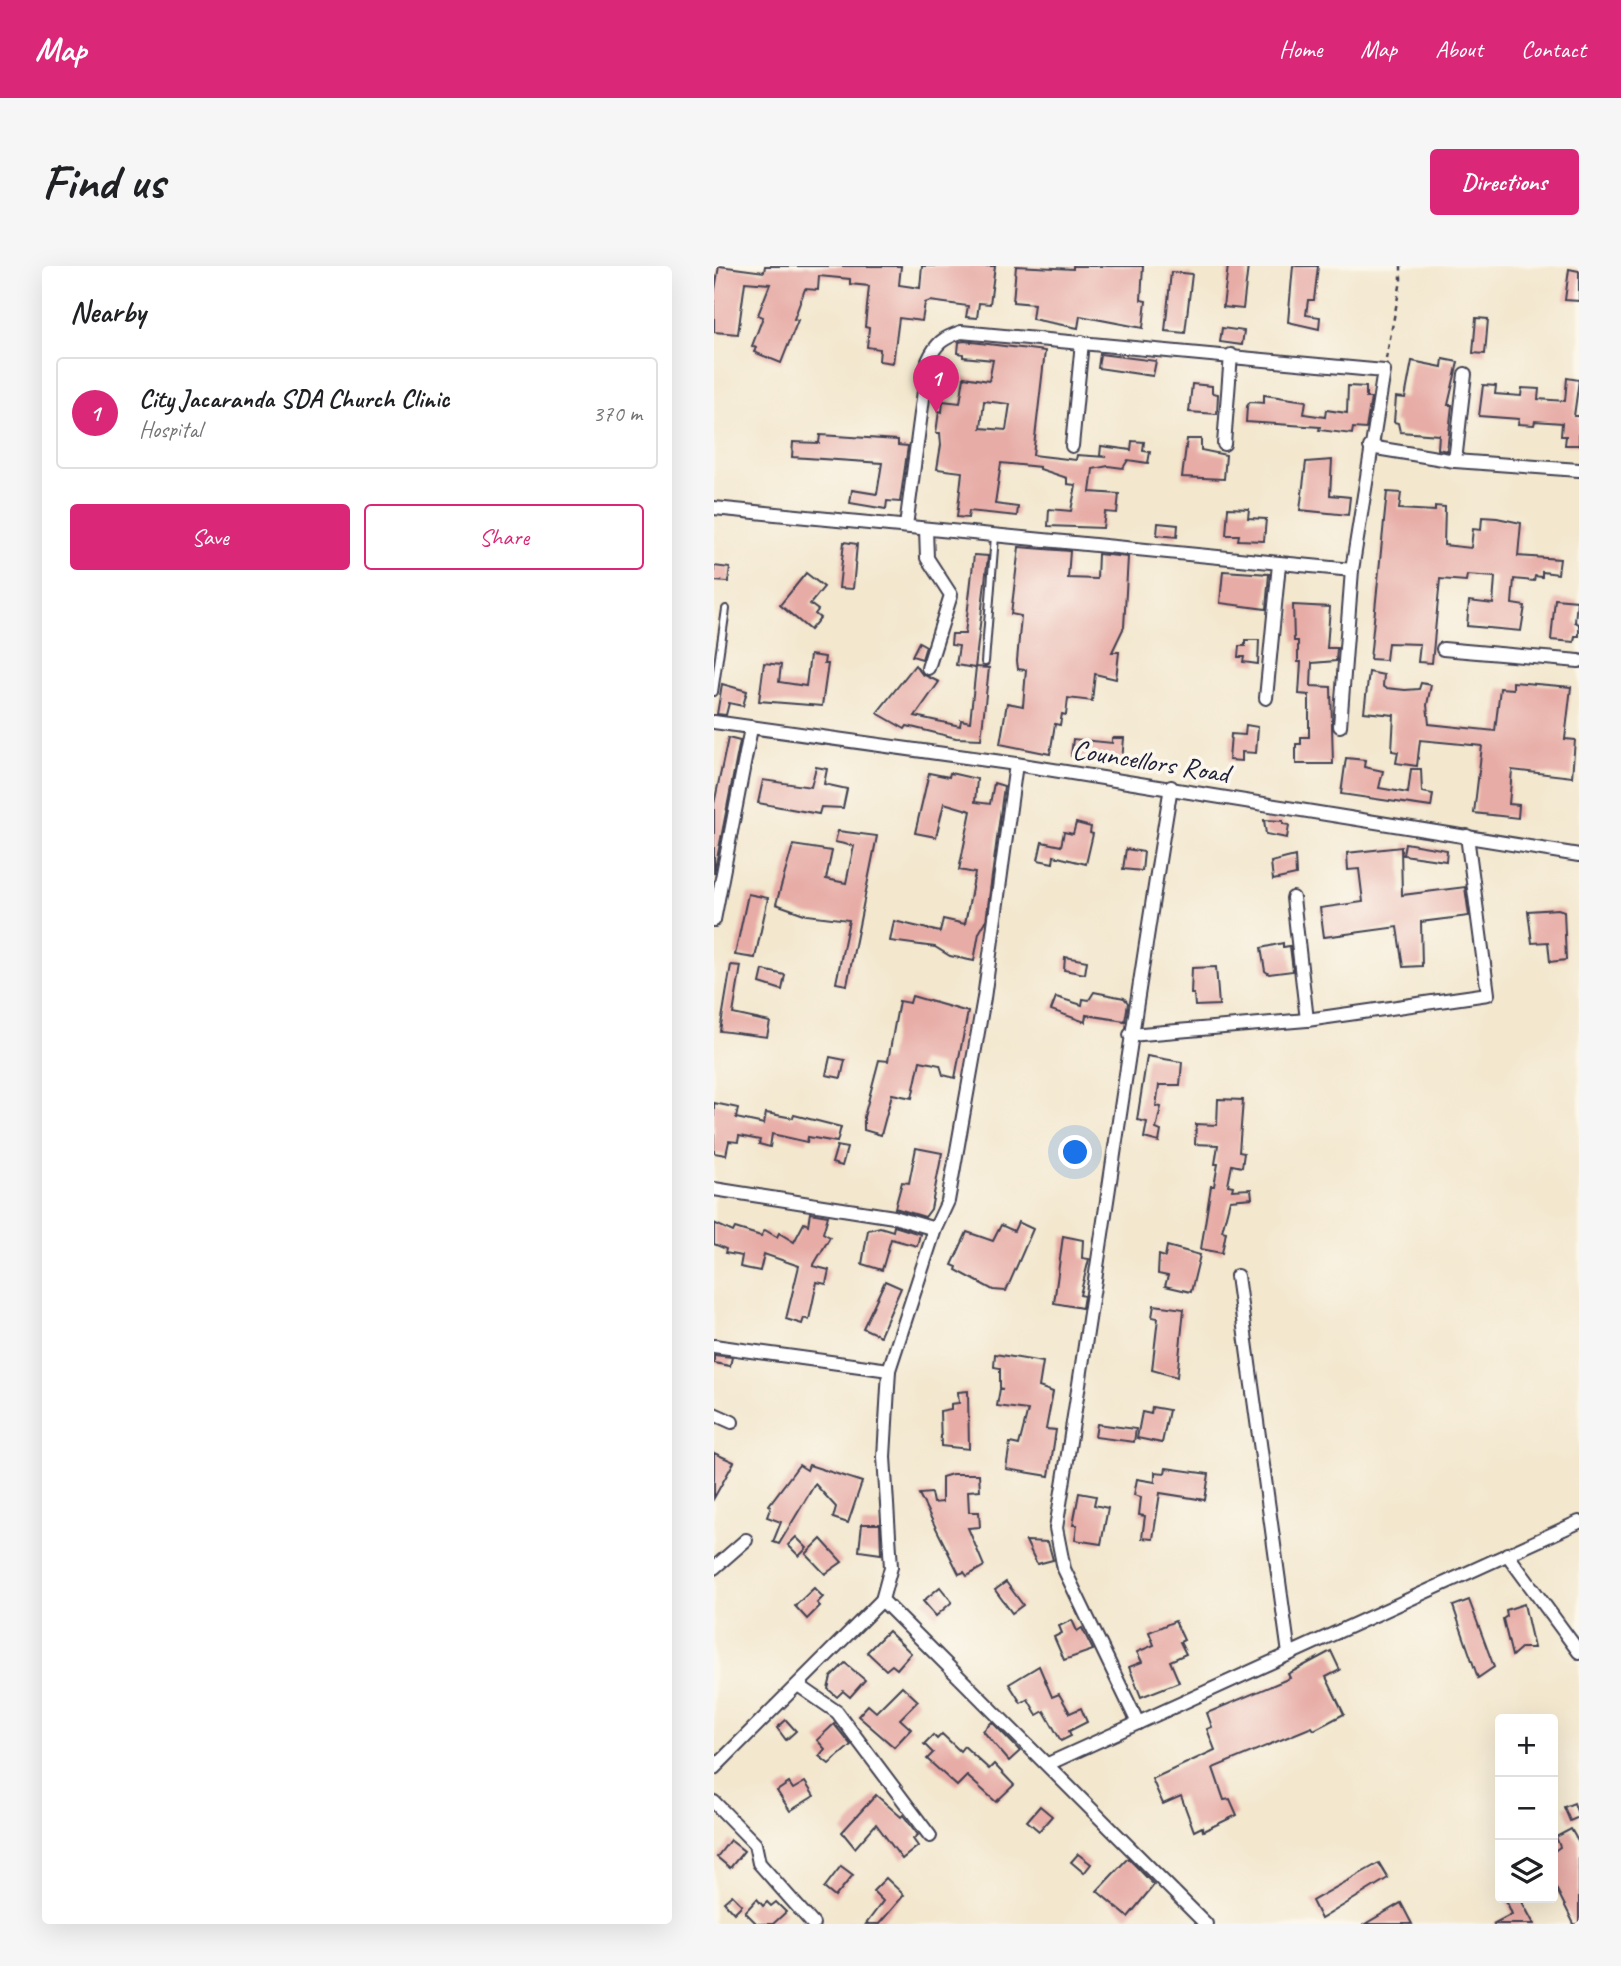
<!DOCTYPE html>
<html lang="en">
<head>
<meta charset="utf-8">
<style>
	:root { --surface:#fff; --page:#f6f6f6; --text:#202124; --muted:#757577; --line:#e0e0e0; --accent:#db2777 }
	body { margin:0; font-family:Caveat,sans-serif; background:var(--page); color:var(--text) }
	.controls { position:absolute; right:21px; bottom:21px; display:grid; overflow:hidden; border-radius:7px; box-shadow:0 7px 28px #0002 }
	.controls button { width:63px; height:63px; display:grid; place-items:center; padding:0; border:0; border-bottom:2px solid var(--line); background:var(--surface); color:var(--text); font:35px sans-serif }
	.you { position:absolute; left:362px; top:887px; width:24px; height:24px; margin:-18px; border:5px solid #fff; border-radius:50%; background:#1a73e8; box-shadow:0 0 0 10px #1a73e833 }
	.badge { display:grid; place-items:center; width:46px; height:46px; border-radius:50%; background:var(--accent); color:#fff; font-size:23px; font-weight:700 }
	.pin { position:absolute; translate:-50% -58px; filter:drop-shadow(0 2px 4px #0008) }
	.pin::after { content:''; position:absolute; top:37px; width:24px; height:21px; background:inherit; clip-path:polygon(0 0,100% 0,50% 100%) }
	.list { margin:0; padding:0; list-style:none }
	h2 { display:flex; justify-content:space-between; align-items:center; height:91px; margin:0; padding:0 28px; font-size:30px }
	h2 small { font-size:23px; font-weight:400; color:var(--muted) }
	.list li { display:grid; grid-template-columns:46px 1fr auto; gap:21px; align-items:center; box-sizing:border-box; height:112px; margin:0 14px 14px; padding:0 14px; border:2px solid var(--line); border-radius:7px }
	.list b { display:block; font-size:26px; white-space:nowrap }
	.list p { margin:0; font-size:23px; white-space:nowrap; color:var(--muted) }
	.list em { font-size:23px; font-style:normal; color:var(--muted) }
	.actions { display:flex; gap:14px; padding:21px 28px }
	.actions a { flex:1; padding:16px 0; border:2px solid var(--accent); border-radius:7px; text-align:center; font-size:24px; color:var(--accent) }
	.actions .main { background:var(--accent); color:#fff }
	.icon { flex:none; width:38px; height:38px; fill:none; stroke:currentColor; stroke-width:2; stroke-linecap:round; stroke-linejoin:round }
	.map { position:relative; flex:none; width:865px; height:1658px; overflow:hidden; border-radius:7px }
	header { display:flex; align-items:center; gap:42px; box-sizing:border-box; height:98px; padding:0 35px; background:var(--accent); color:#fff }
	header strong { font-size:33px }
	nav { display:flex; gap:38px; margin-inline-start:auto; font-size:24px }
	.intro { display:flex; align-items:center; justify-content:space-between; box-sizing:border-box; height:168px; padding:0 42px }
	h1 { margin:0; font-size:49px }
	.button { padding:18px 32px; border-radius:7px; background:var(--accent); color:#fff; font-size:24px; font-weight:700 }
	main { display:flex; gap:42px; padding:0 42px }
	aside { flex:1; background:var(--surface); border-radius:7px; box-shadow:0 7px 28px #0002 }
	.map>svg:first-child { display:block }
	.building { fill:#e7aca6; fill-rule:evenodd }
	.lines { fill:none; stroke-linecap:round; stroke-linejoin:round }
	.service-casing { stroke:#414051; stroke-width:10 }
	.minor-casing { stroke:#414051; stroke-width:16 }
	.path { stroke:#414051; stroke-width:2.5; stroke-dasharray:5 5; stroke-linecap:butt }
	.service { stroke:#fff; stroke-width:6 }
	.minor { stroke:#fff; stroke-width:12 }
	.labels { text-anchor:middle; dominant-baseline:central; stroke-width:7; stroke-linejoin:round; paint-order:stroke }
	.street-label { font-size:28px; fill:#22223b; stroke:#fbf7ec }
</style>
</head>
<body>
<header>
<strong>Map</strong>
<nav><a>Home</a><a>Map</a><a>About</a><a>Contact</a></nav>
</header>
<div class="intro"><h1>Find us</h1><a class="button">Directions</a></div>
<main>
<aside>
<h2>Nearby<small></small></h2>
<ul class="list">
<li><span class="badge">1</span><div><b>City Jacaranda SDA Church Clinic</b><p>Hospital</p></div><em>370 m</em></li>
</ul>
<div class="actions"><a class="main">Save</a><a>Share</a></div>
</aside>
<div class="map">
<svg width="865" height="1658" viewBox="0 0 865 1658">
	<rect width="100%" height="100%" fill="#fbf7ec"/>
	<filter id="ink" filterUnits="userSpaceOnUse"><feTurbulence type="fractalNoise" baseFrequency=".0143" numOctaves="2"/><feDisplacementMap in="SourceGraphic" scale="14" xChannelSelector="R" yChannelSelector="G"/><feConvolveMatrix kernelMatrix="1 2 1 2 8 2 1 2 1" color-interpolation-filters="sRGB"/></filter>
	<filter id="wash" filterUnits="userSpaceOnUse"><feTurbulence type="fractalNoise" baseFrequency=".00686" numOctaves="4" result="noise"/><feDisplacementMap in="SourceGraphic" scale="28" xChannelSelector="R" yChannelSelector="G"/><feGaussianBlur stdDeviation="1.57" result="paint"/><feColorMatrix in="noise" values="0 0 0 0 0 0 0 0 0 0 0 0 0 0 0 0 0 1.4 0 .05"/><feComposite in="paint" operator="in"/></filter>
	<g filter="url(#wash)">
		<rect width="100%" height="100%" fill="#f3e7ce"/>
		<g id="blocks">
			<g class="building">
				<polygon points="5,0 50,6 51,0 187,0 185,19 206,22 208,0 281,0 276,38 265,37 263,52 252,51 254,40 216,35 211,37 208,55 185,52 179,97 165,95 166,83 153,81 155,62 151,61 155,20 136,18 136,13 105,10 104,24 91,23 80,53 84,54 67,97 40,86 42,82 38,80 49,51 44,49 56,18 31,16 24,68 0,66 0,29"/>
				<polygon points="302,0 359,3 359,0 429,0 427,34 432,35 429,62 366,50 364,62 318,53 320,38 299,36"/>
				<polygon points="514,0 534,0 529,43 509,41"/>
				<polygon points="579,0 604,0 600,34 594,34 592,49 606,51 605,63 574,56"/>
				<polygon points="855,3 865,5 865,35 851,34"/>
				<polygon points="457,6 478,8 471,67 451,65"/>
				<polygon points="762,52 774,53 771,88 759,87"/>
				<polygon points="508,62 530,65 528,79 506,76"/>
				<path d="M250 75 331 85 319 189 362 194 363 189 392 191 386 190 387 180 417 184 418 175 430 176 429 185 436 186 434 197 414 194 409 202 394 200 379 203 376 226 405 228 403 247 391 246 389 262 334 260 335 243 357 245 362 219 353 218V212L326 203V201L287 197 281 238 304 241 303 250 255 245 254 252 243 251 248 206 223 203 227 179 226 167H222L225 145 228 146 229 135 246 137 250 111 275 115 279 94 249 91V88L244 87 245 76ZM270 135 296 138 292 164 267 162Z"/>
				<polygon points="386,88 442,95 439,110 384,102"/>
				<polygon points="729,93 744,96 734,139 738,139 733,185 724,183 725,169 686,166 684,157 680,156 682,131 691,132 698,95 728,101"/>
				<polygon points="853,112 865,114 860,150 865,150 865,179 851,179 852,170 847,170 848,157 821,155 820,159 804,158 805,153 765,150 769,119 782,120 781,128 807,130 808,122 825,123 824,133 851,135"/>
				<polygon points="478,118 498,120 498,127 504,128 503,148 475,146"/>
				<polygon points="634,120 652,121 652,132 657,132 652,163 639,162 638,168 605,164 606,161 532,156 533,140 536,136 550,137 550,129 592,135 590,148 611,151 612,144 633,147"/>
				<polygon points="106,169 184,174 184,179 194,180 186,236 173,235 172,243 136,237 138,224 163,228 168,197 78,191 79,176 105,177"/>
				<polygon points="473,173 487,173 487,184 512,189 510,213 468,211"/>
				<polygon points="618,194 616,229 636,231 634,249 586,244 592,196"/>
				<polygon points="673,226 687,227 685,243 721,245 721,240 731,241 730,279 757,282 759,263 767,264 768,251 783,252 807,257 804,290 846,293 844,308 828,306 828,311 821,310 820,315 800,313 798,338 811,340 807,365 753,360 755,335 779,338 781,311 753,309 752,315 726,313 718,397 704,396 706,378 674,377 672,394 656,393"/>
				<polygon points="514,242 535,243 534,252 552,253 550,275 524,274 525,269 512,269"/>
				<polygon points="444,257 464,259 463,271 443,269"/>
				<polygon points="130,276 143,278 139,323 125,322"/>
				<polygon points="305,281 356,285 354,312 383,313 384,288 414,291 410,361 398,386 405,386 402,413 381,408 378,435 354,432 352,449 348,448 346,459 341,458 336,488 286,478 293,437 309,440 312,404 304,403 303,395 307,350 297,348"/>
				<polygon points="260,289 274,290 261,402 242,399 245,380 237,379 238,368 251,368"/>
				<polygon points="0,300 16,302 14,316 0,315"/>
				<polygon points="509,305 555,308 552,343 506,337"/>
				<polygon points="92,307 110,321 96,338 104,344 101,348 106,352 96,364 66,339"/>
				<polygon points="841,333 863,335 861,356 865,358 865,370 861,370 860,376 837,374"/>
				<polygon points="579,339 616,341 613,382 623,382 622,395 598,397 597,420 617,421 619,498 582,498 582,478 587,478 587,471 595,471 595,429 585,428 587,396 584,396 584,375 580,375"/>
				<polygon points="531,374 545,374 544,398 529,396 530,391 524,391 525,380 531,380"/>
				<polygon points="205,376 212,380 208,393 198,390"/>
				<polygon points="96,389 111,391 110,398 114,398 108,440 45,435 50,397 67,399 65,416 92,420"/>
				<polygon points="201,399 208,408 225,416 201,450 246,460 247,454 256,456 262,401 275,402 267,473 242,472 193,460 191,463 163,447"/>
				<polygon points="655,406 670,409 669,420 672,422 691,424 705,423 707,417 717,419 713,439 715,458 781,465 786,422 799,423 799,416 857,421 851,473 861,474 858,511 798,504 795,538 805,539 804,552 760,547 768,480 706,474 703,500 682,497 684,486 678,485 680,449 650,446"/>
				<polygon points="8,418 33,425 29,440 15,437 12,449 3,448"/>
				<polygon points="532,459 544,461 542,487 528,486 528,495 515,494 517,468 531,469"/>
				<polygon points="14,472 26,475 0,608 0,538"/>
				<polygon points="398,472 410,472 408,495 357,490 359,473 398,477"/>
				<polygon points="632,492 651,494 650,501 669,505 665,522 694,527 697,503 707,503 708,526 719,528 717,541 627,528"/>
				<polygon points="102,501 113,503 110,518 133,523 129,542 107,541 105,548 44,537 49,514 97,521"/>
				<polygon points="215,507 235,511 236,507 263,513 261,536 276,538 280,517 290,520 272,655 265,667 260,695 236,690 221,681 176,675 180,655 226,666 229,653 251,658 261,607 245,604 257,545 230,537 222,571 201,567"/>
				<polygon points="550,554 569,555 569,558 575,559 573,572 552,568"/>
				<polygon points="362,557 377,561 376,567 379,568 372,598 340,590 339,597 324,594 328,576 347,580 350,566 359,568"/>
				<polygon points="124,565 163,570 133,719 122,717 135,654 93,649 62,638 79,579 118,585 112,613 132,617 140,580 121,576"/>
				<polygon points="691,577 733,584 732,595 689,589"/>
				<polygon points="687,581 688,629 751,621 755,650 707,656 708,700 689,701 683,661 610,671 608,656 606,642 649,636 645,603 634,604 633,587"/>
				<polygon points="412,583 430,586 428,605 409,603"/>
				<polygon points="581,590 582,609 559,614 557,596"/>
				<polygon points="34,628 54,632 41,692 21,689"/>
				<polygon points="844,643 850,645 852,694 836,696 834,676 818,677 814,645"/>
				<polygon points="569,677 569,681 576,680 579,705 555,708 551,705 547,682"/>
				<polygon points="351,691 373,695 371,708 350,704"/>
				<polygon points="17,699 27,700 19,748 56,756 53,771 6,765"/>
				<polygon points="502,701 505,739 481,740 480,728 477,728 478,702"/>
				<polygon points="49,704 71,709 68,724 46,717"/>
				<polygon points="380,726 410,732 414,737 411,755 372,749 371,756 337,744 342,731 368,739 369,733 375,734"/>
				<polygon points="198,730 254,746 241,812 229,809 226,799 206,795 198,832 178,828 167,869 150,864 150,851 165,794 174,795 185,735 196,737"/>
				<polygon points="433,790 468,796 466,819 445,819 442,840 447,841 442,863 447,865 445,876 430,872 433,856 423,854"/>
				<polygon points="116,791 131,794 127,812 112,809"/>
				<polygon points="504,833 529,834 525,886 530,887 528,901 518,899 514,919 519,920 518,924 537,923 538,932 516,934 508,965 512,966 508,987 487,983 497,920 500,920 504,898 501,898 504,879 481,878 482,858 503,859"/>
				<polygon points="0,837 24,842 22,852 50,858 52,847 79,852 80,849 127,861 123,876 94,871 93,876 58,868 56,881 45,878 46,874 25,870 24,876 15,875 12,889 0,887"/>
				<polygon points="123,880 133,882 128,900 118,897"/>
				<polygon points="202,882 228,887 217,943 211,951 181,942 188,916 195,917"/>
				<polygon points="96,947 114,950 109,967 116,971 99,1000 115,1004 112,1018 103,1016 95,1054 90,1052 88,1058 72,1053 85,1000 50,988 46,1005 26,1001 28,990 11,987 12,983 0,978 0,957 19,966 21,962 47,970 51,964 63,971 65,967 80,976 90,957 94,959"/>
				<polygon points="304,956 319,963 292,1025 279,1024 242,1004 243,1001 238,999 253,966 279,975 287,959 300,965"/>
				<polygon points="180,960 206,968 203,980 177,973 168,1004 148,998 154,964 166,961 179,965"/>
				<polygon points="349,970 369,974 368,992 375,993 366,1029 370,1030 368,1042 340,1037"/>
				<polygon points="453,980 486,989 477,1026 451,1020 454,1010 444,1008 445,989 451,991"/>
				<polygon points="171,1015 187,1022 166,1070 149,1062"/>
				<polygon points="440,1039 470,1043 463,1111 438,1104 444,1052 438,1051"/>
				<polygon points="281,1088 329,1096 325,1121 339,1126 332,1163 342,1164 335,1210 292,1203 296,1177 305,1179 314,1144 283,1140 286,1123 289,1123 286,1122 286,1102 280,1101"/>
				<polygon points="0,1089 18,1091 16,1100 0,1097"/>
				<polygon points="254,1125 255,1183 227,1180 226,1145 237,1143 237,1138 245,1137 244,1126"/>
				<polygon points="438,1141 455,1144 448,1177 423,1172 428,1146 437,1148"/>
				<polygon points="383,1158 422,1163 420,1176 381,1171"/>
				<polygon points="0,1187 20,1196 0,1232"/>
				<polygon points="85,1199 93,1204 95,1199 148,1216 134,1257 119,1252 122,1241 101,1218 65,1278 59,1276 67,1256 53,1251 57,1240 55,1239"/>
				<polygon points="452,1202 495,1208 491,1234 446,1227 439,1273 428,1272 431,1250 425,1249 427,1231 420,1229 423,1213 441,1216 441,1206 451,1207"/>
				<polygon points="238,1208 265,1208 266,1224 254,1225 255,1246 265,1246 266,1261 254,1262 270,1300 253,1310 250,1306 245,1308 205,1228 217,1227 219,1237 228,1236 228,1211"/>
				<polygon points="365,1227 382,1230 380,1239 394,1242 387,1278 361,1274 363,1259 359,1259"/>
				<polygon points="148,1258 166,1258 167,1288 145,1285"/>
				<polygon points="82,1271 93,1282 85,1290 74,1279"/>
				<polygon points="107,1273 128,1296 111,1308 92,1288"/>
				<polygon points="312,1275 334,1276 339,1294 323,1298"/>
				<polygon points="292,1316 309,1339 298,1347 281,1324"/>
				<polygon points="226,1321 238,1336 222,1350 209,1335"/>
				<polygon points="100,1322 109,1331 103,1337 106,1340 93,1353 81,1340"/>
				<polygon points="755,1334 780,1401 764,1412 739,1340"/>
				<polygon points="810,1338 820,1382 807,1382 798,1390 789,1353 793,1350 792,1344"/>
				<polygon points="358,1354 363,1365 368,1362 379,1384 350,1394 340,1371 348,1367 345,1360"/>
				<polygon points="461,1355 470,1374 466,1376 472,1388 456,1395 465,1416 427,1431 415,1401 428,1396 423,1386 440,1379 435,1366"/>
				<polygon points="174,1365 197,1387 183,1403 178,1399 172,1404 153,1386"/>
				<polygon points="617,1385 626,1404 612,1411 630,1448 600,1464 598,1461 499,1502 510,1534 516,1533 523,1549 489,1565 488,1561 480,1565 467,1530 449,1538 438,1513 501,1484 493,1463 498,1461 493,1447 576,1412 574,1408"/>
				<polygon points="131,1397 151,1414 136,1431 129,1425 123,1431 114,1423 117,1411"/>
				<polygon points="325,1400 338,1431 345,1428 356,1447 367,1442 373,1456 355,1465 357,1470 347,1475 330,1445 323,1449 314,1433 307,1437 295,1418"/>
				<polygon points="188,1420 204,1435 186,1453 197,1463 180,1481 144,1450 154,1439 162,1446"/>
				<polygon points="72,1454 82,1465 72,1474 63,1462"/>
				<polygon points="278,1456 306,1485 295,1495 269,1465"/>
				<polygon points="120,1458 137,1479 115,1498 105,1490 111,1483 103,1474"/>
				<polygon points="228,1468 246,1485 250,1480 275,1503 280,1498 300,1519 282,1536 253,1510 243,1520 213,1493 219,1487 210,1478 219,1469 223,1473"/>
				<polygon points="91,1516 100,1530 76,1545 63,1525 75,1517 79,1523"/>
				<polygon points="162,1529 187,1551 189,1549 204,1569 199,1573 204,1580 188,1593 162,1558 141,1582 128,1566"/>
				<polygon points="860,1537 865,1551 856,1555 850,1541"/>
				<polygon points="326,1540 338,1550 325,1565 313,1555"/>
				<polygon points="857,1563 865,1577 865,1658 860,1658 839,1616 839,1586 846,1581 842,1571"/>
				<polygon points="16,1574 30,1585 16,1602 3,1591"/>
				<polygon points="364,1588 377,1598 370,1607 357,1596"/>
				<polygon points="414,1592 440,1619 414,1651 383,1625"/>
				<polygon points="665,1597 674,1612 607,1653 598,1635"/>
				<polygon points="127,1600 139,1609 121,1631 110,1622"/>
				<polygon points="172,1612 190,1629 165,1658 152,1658 169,1635 159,1625"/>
				<polygon points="18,1629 28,1639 20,1647 10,1636"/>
				<polygon points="791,1632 806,1632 820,1658 779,1658 798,1648"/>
				<polygon points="43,1633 49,1640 53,1636 57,1640 62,1636 72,1646 59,1658 43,1658 31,1646"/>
				<polygon points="687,1637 698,1658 651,1658"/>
			</g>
		</g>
	</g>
	<g filter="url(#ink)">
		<use href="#blocks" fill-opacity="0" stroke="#414051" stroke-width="2"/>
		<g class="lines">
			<g class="service-casing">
				<g id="service">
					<polyline points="271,396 281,270"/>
					<polyline points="0,426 12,343"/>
				</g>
			</g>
			<g class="minor-casing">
				<g id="minor">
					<polyline points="510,178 517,89"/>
					<polyline points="358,180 368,76"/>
					<polyline points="656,181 741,195 865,204"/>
					<polyline points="741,195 751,108"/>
					<path d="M0 242 638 304 670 105 247 66C229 72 222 77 214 95L192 260"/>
					<polyline points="212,263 213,292 237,329 214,402"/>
					<polyline points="729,383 865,395"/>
					<polyline points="552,432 565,298"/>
					<polyline points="0,456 302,498 865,589"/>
					<polyline points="626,460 638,304"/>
					<polyline points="302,498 270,732 234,935 221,963 175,1104 170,1191 177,1301 168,1334 492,1658"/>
					<polyline points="579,632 593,754"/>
					<polyline points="0,654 37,462"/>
					<polyline points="416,769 593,754 774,728 753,570"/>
					<polyline points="0,923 180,951 221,963"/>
					<polyline points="523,1010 575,1388"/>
					<polyline points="0,1080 175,1104"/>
					<polyline points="0,1148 18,1156"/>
					<polyline points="793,1288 865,1386"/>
					<polyline points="0,1302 32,1274"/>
					<polyline points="84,1419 123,1446 216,1570"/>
					<path d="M424 1457 350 1303 342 1262C383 1015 416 768 457 521"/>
					<polyline points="334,1498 865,1256"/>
					<polyline points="0,1502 168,1334"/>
					<polyline points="0,1536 41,1578 45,1597 99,1658"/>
				</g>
			</g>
			<polyline class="path" points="672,93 687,15 687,0"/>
			<use href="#service" class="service"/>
			<use href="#minor" class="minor"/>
		</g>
	</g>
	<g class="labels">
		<g class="street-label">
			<text transform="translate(437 495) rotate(9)">Councellors Road</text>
		</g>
	</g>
</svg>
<div class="controls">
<button>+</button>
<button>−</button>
<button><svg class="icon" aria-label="layers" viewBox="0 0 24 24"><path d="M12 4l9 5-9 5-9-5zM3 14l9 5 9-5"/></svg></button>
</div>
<div class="you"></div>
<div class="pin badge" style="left:222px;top:147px">1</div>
</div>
</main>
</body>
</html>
